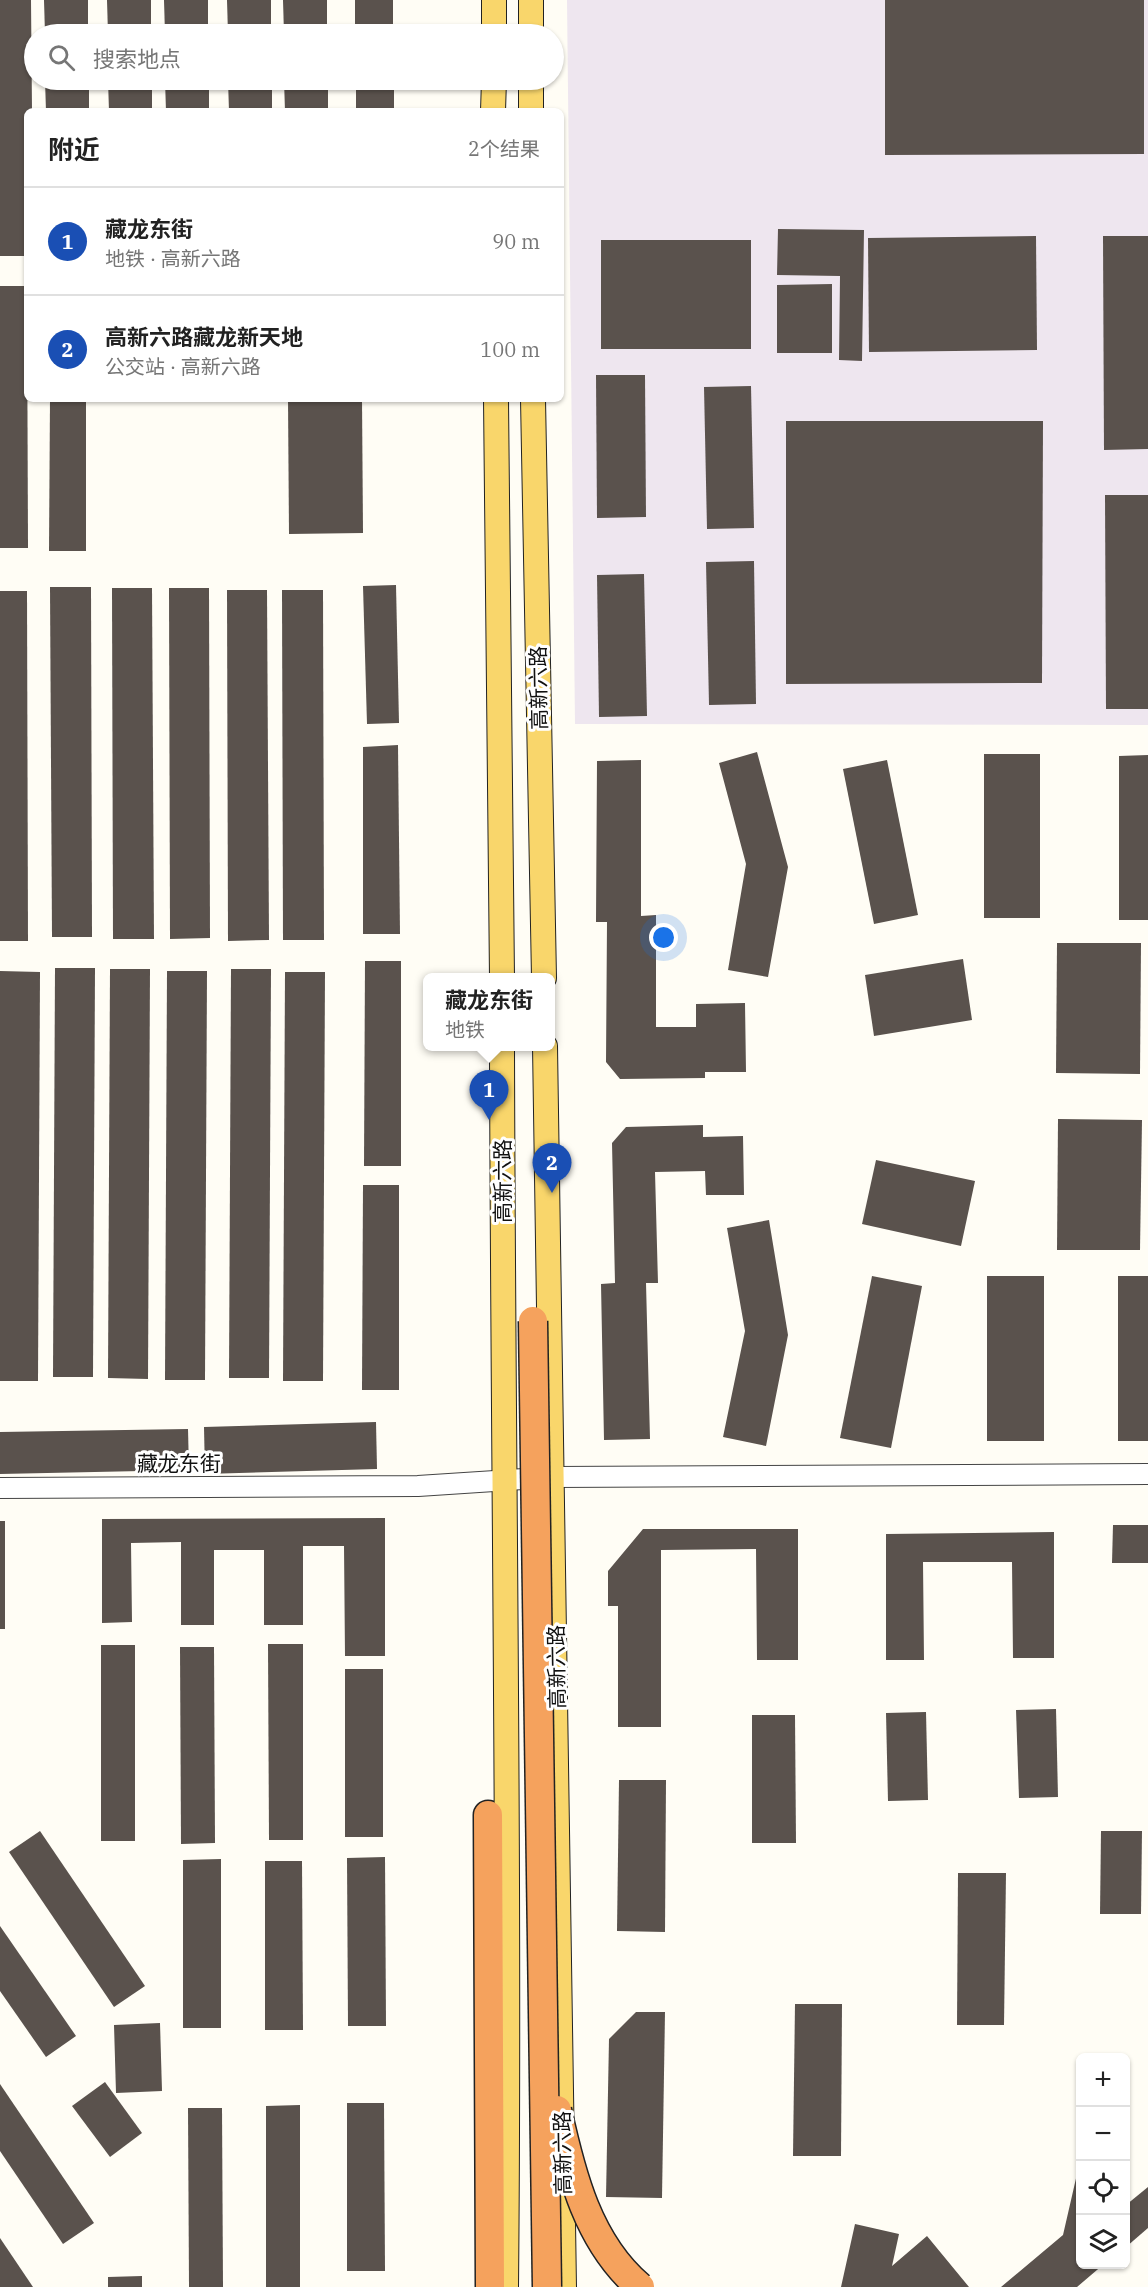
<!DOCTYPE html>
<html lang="zh">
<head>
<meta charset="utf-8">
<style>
	:root { --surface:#fff; --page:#f6f6f6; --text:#222; --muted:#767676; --line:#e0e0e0; --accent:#c4262e }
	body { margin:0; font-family:"IBM Plex Serif","Noto Sans SC",serif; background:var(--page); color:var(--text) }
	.controls { position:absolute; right:18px; bottom:18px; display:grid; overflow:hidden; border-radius:9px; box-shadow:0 2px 4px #0004 }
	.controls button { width:54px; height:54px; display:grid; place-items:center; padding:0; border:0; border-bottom:2px solid var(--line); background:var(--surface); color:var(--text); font:30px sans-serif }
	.you { position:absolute; left:664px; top:938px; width:21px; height:21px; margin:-15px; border:4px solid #fff; border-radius:50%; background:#1a73e8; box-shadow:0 0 0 9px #1a73e833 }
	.badge { display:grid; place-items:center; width:39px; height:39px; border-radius:50%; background:var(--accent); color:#fff; font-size:20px; font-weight:700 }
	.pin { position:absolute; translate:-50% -50px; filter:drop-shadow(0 2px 3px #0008) }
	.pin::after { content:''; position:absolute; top:32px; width:21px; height:18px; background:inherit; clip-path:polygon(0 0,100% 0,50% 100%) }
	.popup { position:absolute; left:423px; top:973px; width:132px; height:78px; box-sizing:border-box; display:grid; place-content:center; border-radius:9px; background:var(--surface); filter:drop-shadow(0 2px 4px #0005); font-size:20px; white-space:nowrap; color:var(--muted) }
	.popup b { font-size:22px; color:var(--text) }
	.popup::after { content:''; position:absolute; left:50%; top:100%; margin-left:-12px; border:12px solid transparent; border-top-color:var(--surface) }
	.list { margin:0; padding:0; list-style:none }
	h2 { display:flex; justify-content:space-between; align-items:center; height:78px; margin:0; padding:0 24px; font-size:26px }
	h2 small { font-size:20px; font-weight:400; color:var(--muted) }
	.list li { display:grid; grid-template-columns:39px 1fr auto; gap:18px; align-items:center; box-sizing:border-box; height:108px; padding:0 24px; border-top:2px solid var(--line) }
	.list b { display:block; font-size:22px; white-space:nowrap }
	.list p { margin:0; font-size:20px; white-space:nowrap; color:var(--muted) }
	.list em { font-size:20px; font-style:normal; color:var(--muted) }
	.icon { flex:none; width:33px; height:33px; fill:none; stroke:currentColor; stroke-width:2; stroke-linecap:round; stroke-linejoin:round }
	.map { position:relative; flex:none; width:1148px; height:2287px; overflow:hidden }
	.search { position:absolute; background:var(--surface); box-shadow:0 2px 4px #0004; left:24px; top:24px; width:540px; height:66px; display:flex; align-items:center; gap:15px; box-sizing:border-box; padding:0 21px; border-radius:33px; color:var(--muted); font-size:22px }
	.panel { position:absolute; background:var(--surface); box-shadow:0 2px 4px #0004; left:24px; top:108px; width:540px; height:294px; border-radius:9px }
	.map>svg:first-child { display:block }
	.industrial { fill:#eee6ef }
	.building { fill:#5a524d }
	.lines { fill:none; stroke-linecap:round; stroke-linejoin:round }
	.minor-casing { stroke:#444; stroke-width:22 }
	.major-casing { stroke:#222; stroke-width:26 }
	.highway-casing { stroke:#222; stroke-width:31 }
	.minor { stroke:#fff; stroke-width:20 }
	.major { stroke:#f9d66b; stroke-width:24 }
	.highway { stroke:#f5a25d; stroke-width:28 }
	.highway-bridge-casing { stroke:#222; stroke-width:31; stroke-linecap:butt }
	.highway-bridge { stroke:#f5a25d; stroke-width:28 }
	.labels { text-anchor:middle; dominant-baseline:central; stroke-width:6; stroke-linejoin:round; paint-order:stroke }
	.street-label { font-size:21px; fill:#111; stroke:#fff }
</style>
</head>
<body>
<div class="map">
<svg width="1148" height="2287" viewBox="0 0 1148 2287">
	<rect width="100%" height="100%" fill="#fffdf5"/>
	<polygon class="industrial" points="567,0 1148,0 1148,725 575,724"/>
	<g class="building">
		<polygon points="0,0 31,0 32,111 27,111 27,256 0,256"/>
		<polygon points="44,0 88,0 88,34 45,34"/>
		<polygon points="107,0 151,0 151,34 108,34"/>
		<polygon points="164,0 208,0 208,34 165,34"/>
		<polygon points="227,0 271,0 271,34 228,34"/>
		<polygon points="283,0 327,0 327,34 284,34"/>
		<rect x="355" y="0" width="38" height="34"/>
		<polygon points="885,0 1144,0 1144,154 885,155"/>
		<polygon points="45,80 89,80 89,111 46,111"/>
		<polygon points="108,80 152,80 152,111 109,111"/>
		<polygon points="165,80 209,80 209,111 166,111"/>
		<polygon points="228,80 272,80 272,111 229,111"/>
		<polygon points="284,80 328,80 328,111 285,111"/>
		<rect x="356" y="80" width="38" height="31"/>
		<polygon points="778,229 864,230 862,361 839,360 840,276 777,275"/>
		<polygon points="1036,236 1037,350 869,352 868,238"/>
		<polygon points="1103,236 1148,236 1148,449 1104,450"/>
		<rect x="601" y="240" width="150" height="109"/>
		<polygon points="832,284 832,353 777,353 777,285"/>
		<polygon points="0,286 27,286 28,548 0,548"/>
		<polygon points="596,375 645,375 646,517 597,518"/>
		<polygon points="751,386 754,528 707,529 704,387"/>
		<polygon points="50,399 86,399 86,551 49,551"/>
		<polygon points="288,399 362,399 363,533 289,534"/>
		<polygon points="786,421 1043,421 1042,683 786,684"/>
		<polygon points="1105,495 1148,495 1148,709 1106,709"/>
		<polygon points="754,561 756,704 709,705 706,562"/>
		<polygon points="644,574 647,716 599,717 597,575"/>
		<polygon points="396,585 399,723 367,724 363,586"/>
		<polygon points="50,587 91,587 92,937 52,937"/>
		<polygon points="112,588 152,588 154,939 113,939"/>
		<polygon points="169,588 209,588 210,938 170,939"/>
		<polygon points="227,590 267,590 269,940 228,941"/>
		<polygon points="282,590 323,590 324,940 283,940"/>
		<polygon points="0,591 27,591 28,941 0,941"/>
		<polygon points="398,745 400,934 363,934 363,747"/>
		<polygon points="757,752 788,867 768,977 728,970 746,864 719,763"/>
		<rect x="984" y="754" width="56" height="164"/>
		<polygon points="1148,755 1148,920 1119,920 1119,756"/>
		<polygon points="641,760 641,916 656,915 656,1027 696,1027 696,1004 745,1003 746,1072 705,1072 705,1078 620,1079 606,1062 607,922 596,922 597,761"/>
		<polygon points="887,760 918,915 874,924 843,769"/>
		<polygon points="1057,943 1141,943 1140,1074 1056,1073"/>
		<polygon points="963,959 972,1020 874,1036 865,975"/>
		<polygon points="365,961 401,961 401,1166 364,1166"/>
		<polygon points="55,968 95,968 93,1377 53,1377"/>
		<polygon points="110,969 150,969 148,1379 108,1378"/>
		<polygon points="231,969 271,969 269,1378 229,1378"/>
		<polygon points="0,971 40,972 38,1381 0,1381"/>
		<polygon points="167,971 207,971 205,1380 165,1380"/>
		<polygon points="285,972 325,972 323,1381 283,1381"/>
		<polygon points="1058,1119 1142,1120 1140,1250 1057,1250"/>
		<polygon points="703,1125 703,1137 743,1136 744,1195 706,1195 705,1171 655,1172 658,1283 646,1283 650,1439 604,1440 601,1284 615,1283 612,1143 626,1127"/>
		<polygon points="876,1160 975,1181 961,1246 862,1224"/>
		<polygon points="363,1185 399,1185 399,1390 362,1390"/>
		<polygon points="769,1220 788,1335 766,1446 723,1437 745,1331 727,1228"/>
		<polygon points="872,1276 922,1286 891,1448 840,1438"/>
		<rect x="987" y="1276" width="57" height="165"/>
		<rect x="1118" y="1276" width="30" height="165"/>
		<polygon points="376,1422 377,1469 205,1474 204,1427"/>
		<polygon points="188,1429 189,1470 0,1474 0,1432"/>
		<polygon points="385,1518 385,1656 345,1656 344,1546 303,1546 303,1625 264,1625 264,1550 214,1550 214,1625 181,1625 181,1542 131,1543 132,1622 102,1623 102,1519"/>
		<rect x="0" y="1521" width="5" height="108"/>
		<polygon points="1113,1525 1148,1525 1148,1563 1112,1563"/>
		<polygon points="643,1529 798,1529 798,1660 757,1660 756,1549 661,1550 661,1727 618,1727 618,1606 608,1606 608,1571"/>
		<polygon points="1054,1532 1054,1658 1013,1658 1012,1562 923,1562 924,1660 886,1660 886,1534"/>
		<polygon points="268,1644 303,1644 303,1840 269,1840"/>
		<rect x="101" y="1645" width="34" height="196"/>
		<polygon points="180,1647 214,1647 215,1843 181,1844"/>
		<rect x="345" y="1669" width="38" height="168"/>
		<polygon points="1056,1709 1058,1797 1019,1798 1016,1710"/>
		<polygon points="926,1712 928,1800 888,1801 886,1713"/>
		<polygon points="752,1715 795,1715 796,1843 752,1843"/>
		<polygon points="619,1780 666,1780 665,1932 617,1931"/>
		<polygon points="40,1831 145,1986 114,2007 9,1852"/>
		<polygon points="1101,1831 1142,1831 1141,1914 1100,1914"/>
		<polygon points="385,1857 386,2026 348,2026 347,1858"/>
		<polygon points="221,1859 221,2028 183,2028 183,1860"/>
		<polygon points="265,1861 302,1861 303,2030 265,2030"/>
		<polygon points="958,1873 1006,1873 1004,2025 957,2025"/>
		<polygon points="0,1926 76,2036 46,2057 0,1991"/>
		<polygon points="795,2004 842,2004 841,2156 793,2156"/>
		<polygon points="636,2012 665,2012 662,2198 606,2197 609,2039"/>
		<polygon points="160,2023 162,2091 116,2093 114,2025"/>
		<polygon points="105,2082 142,2133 110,2157 72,2106"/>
		<polygon points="0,2084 94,2223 63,2244 0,2151"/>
		<polygon points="347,2103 384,2103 385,2271 347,2271"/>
		<polygon points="300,2105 300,2287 266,2287 266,2106"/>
		<polygon points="188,2108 222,2108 223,2287 189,2287"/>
		<polygon points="1080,2161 1080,2264 1104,2264 1077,2287 1001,2287 1063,2235"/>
		<polygon points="1148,2187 1148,2228 1126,2247 1126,2205"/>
		<polygon points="855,2224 899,2234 892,2266 927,2236 969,2287 841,2287"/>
		<polygon points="0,2238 33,2287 0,2287"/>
		<polygon points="142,2276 142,2287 108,2287 108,2277"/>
	</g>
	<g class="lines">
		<g class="minor-casing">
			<polyline id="minor" points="0,1488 418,1486 554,1477 1148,1474"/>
		</g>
		<g class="major-casing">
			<g id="major">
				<polyline points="494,34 494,0"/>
				<polyline points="531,34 531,0"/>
				<polyline points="493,111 494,80"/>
				<polyline points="531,111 531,80"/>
				<polyline points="496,399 502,978"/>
				<polyline points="533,399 544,978"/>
				<path d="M502 1046C503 1460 510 1874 506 2287"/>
				<polyline points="545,1046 564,2287"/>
			</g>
		</g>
		<g class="highway-casing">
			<polyline id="highway" points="488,1815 490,2287"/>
		</g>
		<use href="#minor" class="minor"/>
		<use href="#major" class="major"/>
		<use href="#highway" class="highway"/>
		<g class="highway-bridge-casing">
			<g id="highway-bridge">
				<polyline points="533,1321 547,2287"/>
				<path d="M557 2110C571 2174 588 2243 640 2287"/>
			</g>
		</g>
		<use href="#highway-bridge" class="highway-bridge"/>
	</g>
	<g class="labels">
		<g class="street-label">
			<text transform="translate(538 688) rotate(-91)">高新六路</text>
			<text transform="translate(502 1181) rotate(-90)">高新六路</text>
			<text x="179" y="1463">藏龙东街</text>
			<text transform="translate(556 1667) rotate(-91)">高新六路</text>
			<text transform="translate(562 2153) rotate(-91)">高新六路</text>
		</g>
	</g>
</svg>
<div class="controls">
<button>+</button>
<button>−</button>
<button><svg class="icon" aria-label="locate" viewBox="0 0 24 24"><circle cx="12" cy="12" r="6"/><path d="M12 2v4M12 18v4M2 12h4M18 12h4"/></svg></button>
<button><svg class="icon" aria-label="layers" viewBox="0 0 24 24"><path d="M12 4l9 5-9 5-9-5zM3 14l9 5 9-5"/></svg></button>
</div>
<div class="you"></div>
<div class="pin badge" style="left:489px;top:1120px;background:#1a4fb4">1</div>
<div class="popup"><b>藏龙东街</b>地铁</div>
<div class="pin badge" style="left:552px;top:1193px;background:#1a4fb4">2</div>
<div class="search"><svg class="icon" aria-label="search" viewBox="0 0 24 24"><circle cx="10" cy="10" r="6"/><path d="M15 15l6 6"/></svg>搜索地点</div>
<section class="panel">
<h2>附近<small>2个结果</small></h2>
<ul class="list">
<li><span class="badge" style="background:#1a4fb4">1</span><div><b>藏龙东街</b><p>地铁 · 高新六路</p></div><em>90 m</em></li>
<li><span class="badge" style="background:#1a4fb4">2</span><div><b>高新六路藏龙新天地</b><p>公交站 · 高新六路</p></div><em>100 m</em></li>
</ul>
</section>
</div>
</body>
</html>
